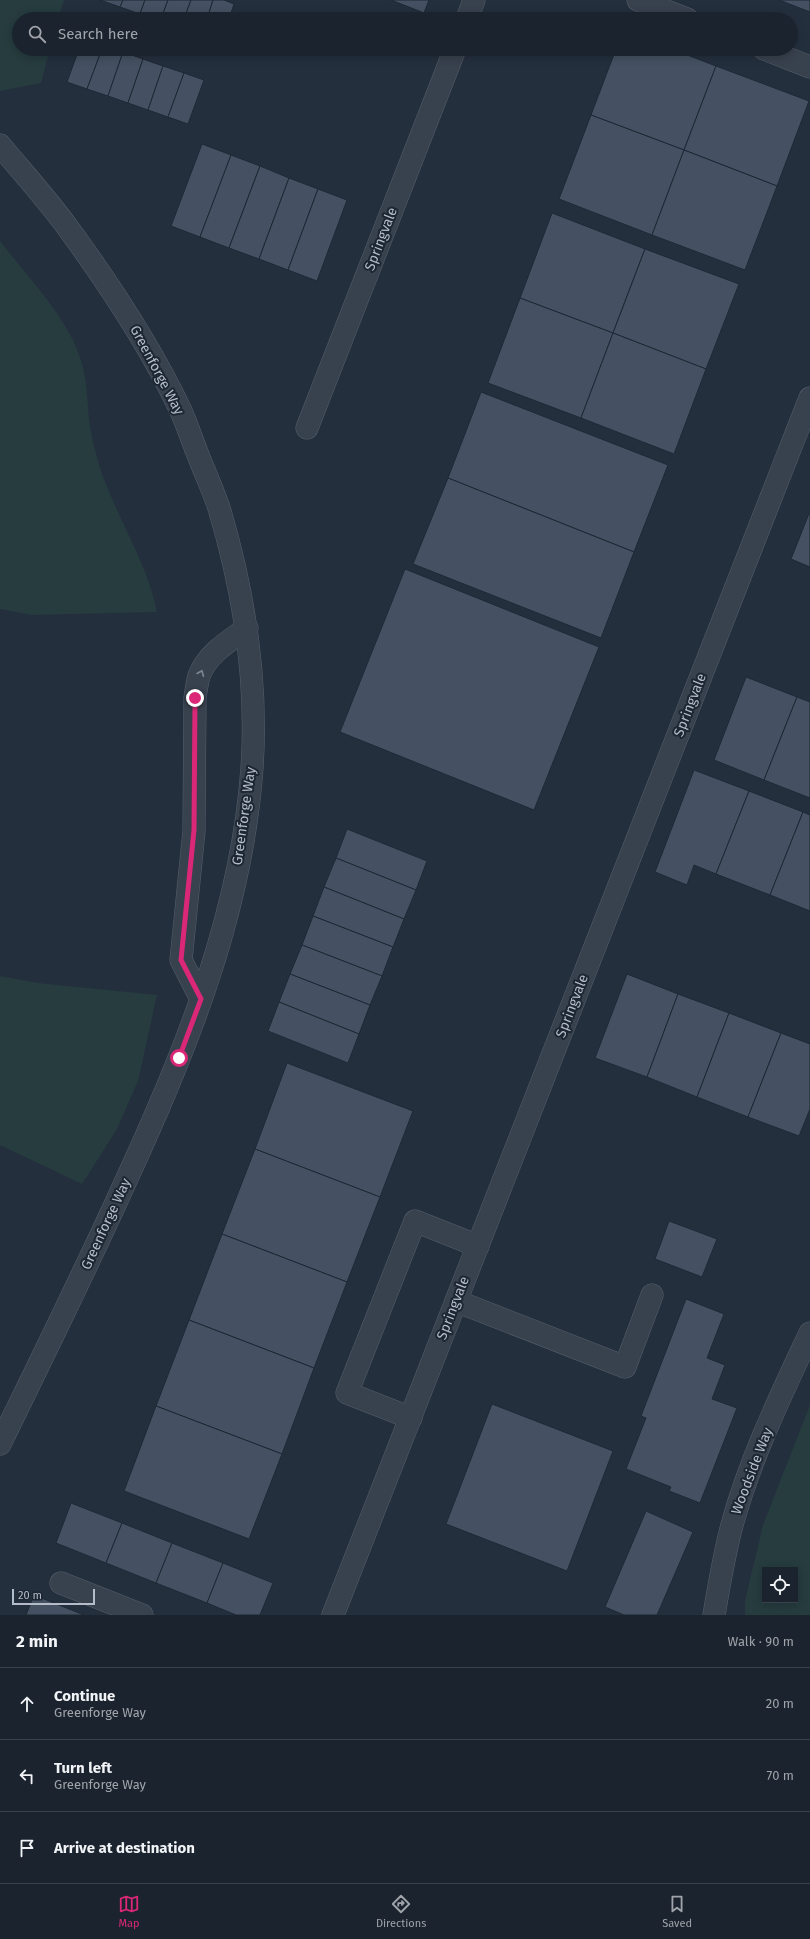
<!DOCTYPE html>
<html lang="en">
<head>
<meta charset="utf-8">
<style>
	:root { --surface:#1b232e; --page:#242b36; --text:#f1f3f6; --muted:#a0a4aa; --line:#39404a; --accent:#db2777 }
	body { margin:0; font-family:"Fira Sans",sans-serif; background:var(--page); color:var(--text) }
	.controls { position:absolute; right:12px; bottom:12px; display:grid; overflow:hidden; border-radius:0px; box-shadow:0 2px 10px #0003 }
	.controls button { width:36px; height:36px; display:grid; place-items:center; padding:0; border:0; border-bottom:1px solid var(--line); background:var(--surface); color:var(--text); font:20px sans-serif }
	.scale { position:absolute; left:12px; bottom:10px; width:83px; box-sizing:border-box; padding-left:4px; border:2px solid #b4bcc9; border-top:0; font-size:11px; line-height:14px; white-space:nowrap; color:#b4bcc9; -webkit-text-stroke:3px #1d2633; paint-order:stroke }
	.stop { position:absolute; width:12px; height:12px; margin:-9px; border:3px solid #db2777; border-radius:50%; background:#fff }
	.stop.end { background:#db2777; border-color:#fff; box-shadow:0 1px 4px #0008 }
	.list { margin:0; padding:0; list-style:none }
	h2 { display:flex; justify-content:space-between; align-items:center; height:52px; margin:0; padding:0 16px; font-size:17px }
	h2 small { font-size:13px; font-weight:400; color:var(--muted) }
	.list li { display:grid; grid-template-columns:26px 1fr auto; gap:12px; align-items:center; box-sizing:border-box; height:72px; padding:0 16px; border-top:1px solid var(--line) }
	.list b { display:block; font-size:15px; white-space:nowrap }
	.list p { margin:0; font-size:13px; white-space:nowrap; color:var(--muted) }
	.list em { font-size:13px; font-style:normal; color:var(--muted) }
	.icon { flex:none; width:22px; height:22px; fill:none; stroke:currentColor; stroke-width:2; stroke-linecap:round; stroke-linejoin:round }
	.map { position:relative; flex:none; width:810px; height:1615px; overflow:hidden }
	.search { position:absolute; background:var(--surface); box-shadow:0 2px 10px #0003; left:12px; right:12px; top:12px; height:44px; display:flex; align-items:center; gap:10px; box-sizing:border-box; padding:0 14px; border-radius:22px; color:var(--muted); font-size:15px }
	.sheet { height:268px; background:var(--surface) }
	nav { display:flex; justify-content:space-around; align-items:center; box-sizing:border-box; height:56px; border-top:1px solid var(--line); background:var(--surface); font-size:11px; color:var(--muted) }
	nav a { display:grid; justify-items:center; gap:2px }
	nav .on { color:var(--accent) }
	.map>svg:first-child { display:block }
	.green { fill:#263c3f; fill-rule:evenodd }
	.building { fill:#455162; stroke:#1f2835 }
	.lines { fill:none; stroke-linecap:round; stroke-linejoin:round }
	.minor-casing { stroke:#565f6c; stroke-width:23 }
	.minor { stroke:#38414e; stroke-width:22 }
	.oneway { stroke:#7c8592 }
	.route { stroke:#db2777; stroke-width:5 }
	.labels { text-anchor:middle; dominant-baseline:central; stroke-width:4; stroke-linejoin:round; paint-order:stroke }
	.street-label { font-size:14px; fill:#b4bcc9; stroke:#1d2633 }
</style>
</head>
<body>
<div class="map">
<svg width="810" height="1615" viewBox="0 0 810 1615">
	<rect width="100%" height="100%" fill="#242f3e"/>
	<g class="green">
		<polygon points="0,0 64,0 58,19 19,19 19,49 50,49 41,83 0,91"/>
		<path d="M0 241C26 275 70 320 81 361 88 383 87 405 90 427 93 443 97 459 102 474 119 521 147 563 157 612L32 615 0 609Z"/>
		<polygon points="0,976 38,983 157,995 138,1081 117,1129 82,1184 0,1145"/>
		<path d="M810 1405V1615H745V1601L763 1525ZM765 1570H795V1600H765Z"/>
	</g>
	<g class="building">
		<polygon points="100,0 123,0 120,7"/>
		<polygon points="123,0 145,0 140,14 120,7"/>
		<polygon points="145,0 168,0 161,19 153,19 140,14"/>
		<polygon points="168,0 191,0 184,19 161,19"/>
		<polygon points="191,0 213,0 207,19 184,19"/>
		<polygon points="213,0 224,0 234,4 229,19 207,19"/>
		<polygon points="391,0 429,0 424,13"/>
		<polygon points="779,0 810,0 810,12"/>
		<polygon points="79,49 102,49 87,89 67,82"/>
		<polygon points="102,49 115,49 123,52 108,96 87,89"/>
		<polygon points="616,49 672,49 716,66 684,150 591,115"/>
		<polygon points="123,52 143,59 128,103 108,96"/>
		<polygon points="143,59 163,66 148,110 128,103"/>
		<polygon points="163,66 184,73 168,117 148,110"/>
		<polygon points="716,66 809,101 777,186 684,150"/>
		<polygon points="184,73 204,80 188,124 168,117"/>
		<polygon points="591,115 684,150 652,235 559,199"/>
		<polygon points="202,144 231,155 200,237 171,226"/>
		<polygon points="684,150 777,186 745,270 652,235"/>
		<polygon points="231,155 260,166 229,248 200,237"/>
		<polygon points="260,166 289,178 259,259 229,248"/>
		<polygon points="289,178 318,189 288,270 259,259"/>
		<polygon points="318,189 347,200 317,281 288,270"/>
		<polygon points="552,213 645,249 613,333 520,298"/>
		<polygon points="645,249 739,284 706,369 613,333"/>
		<polygon points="520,298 613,333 581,418 488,383"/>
		<polygon points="613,333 706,369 674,454 581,418"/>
		<polygon points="481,392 668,465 634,552 448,478"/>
		<polygon points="448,478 634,552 601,638 413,564"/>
		<polygon points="810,511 810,567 791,559"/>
		<polygon points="405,569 599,647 534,810 340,732"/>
		<polygon points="746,677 797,697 764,780 714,760"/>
		<polygon points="797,697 810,702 810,798 764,780"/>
		<polygon points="694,770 749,791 716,874 694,865 687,885 655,872"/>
		<polygon points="749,791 803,812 770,895 716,874"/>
		<polygon points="803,812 810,815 810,911 770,895"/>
		<polygon points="347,829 427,861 416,890 336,858"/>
		<polygon points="336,858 416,890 404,919 324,887"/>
		<polygon points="324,887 404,919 393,947 313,916"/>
		<polygon points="313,916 393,947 382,976 302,945"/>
		<polygon points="302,945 382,976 370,1005 290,974"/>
		<polygon points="290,974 370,1005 359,1034 279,1002"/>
		<polygon points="627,974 678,994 647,1077 595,1058"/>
		<polygon points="678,994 729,1013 697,1097 647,1077"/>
		<polygon points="279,1002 359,1034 348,1063 268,1031"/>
		<polygon points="729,1013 781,1033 748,1117 697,1097"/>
		<polygon points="781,1033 810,1044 810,1109 799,1136 748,1117"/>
		<polygon points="287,1063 413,1111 380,1197 255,1149"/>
		<polygon points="255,1149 380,1197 347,1282 222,1234"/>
		<polygon points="669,1221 717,1239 702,1277 655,1259"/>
		<polygon points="222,1234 347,1282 314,1368 189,1320"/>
		<polygon points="686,1299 724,1314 707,1358 725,1365 712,1399 737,1408 700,1503 669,1491 671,1487 626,1469 646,1418 641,1416"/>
		<polygon points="189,1320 314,1368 282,1454 156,1406"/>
		<polygon points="492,1404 613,1451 567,1571 446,1524"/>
		<polygon points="156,1406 282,1454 249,1539 124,1491"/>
		<polygon points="71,1503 122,1523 106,1563 56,1543"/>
		<polygon points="646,1511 693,1532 657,1615 624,1615 605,1607"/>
		<polygon points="122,1523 172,1543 156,1583 106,1563"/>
		<polygon points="172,1543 223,1563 207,1603 156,1583"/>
		<polygon points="223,1563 273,1583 260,1615 236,1615 207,1603"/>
		<polygon points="34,1595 84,1615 26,1615"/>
	</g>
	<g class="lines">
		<g class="minor-casing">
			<g id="minor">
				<polyline points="638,0 687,19"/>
				<polyline points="467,19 474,0"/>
				<polyline points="764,49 810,67"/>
				<path d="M0 145C23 173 47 199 68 228 109 284 150 346 180 409 187 424 192 440 198 455 205 473 213 490 219 508 244 592 258 680 252 768 242 910 188 1046 129 1174 88 1265 44 1354 0 1444"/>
				<polyline points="307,428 455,49"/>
				<path d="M201 999 181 960 194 831 195 698C196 691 197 683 199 676 207 654 229 641 247 628"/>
				<polyline points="456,1301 625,1367 652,1295"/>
				<polyline points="411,1418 347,1393 415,1221 478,1246"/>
				<polyline points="61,1583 142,1615"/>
				<polyline points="333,1615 810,398"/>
				<path d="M714 1615C719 1585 724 1555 732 1525 750 1459 781 1395 810 1333"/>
			</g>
		</g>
		<use href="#minor" class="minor"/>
	</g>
	<defs><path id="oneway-chevron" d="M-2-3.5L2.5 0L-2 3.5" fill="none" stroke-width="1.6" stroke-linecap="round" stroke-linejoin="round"/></defs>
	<use class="oneway" href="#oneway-chevron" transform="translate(201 673) rotate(-67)"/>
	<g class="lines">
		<polyline class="route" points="179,1058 201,999 181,960 194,830 195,698"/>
	</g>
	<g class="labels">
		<g class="street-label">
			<text transform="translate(381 239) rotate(-69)">Springvale</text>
			<text transform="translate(157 370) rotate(62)">Greenforge Way</text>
			<text transform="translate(690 705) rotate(-69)">Springvale</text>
			<text transform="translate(244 816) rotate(-82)">Greenforge Way</text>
			<text transform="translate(572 1006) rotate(-69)">Springvale</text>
			<text transform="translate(106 1224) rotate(-65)">Greenforge Way</text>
			<text transform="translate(453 1308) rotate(-69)">Springvale</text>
			<text transform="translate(752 1471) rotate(-69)">Woodside Way</text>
		</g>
	</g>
</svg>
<div class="controls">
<button><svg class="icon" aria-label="locate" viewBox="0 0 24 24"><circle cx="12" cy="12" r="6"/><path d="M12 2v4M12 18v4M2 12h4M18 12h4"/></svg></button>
</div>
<div class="scale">20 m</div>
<div class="stop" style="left:179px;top:1058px"></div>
<div class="stop end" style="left:195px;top:698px"></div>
<div class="search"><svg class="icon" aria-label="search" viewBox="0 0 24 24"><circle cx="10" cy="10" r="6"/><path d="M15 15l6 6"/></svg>Search here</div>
</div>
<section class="sheet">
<h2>2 min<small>Walk · 90 m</small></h2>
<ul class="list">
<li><svg class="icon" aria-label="ahead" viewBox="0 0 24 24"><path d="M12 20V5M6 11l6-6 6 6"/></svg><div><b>Continue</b><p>Greenforge Way</p></div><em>20 m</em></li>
<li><svg class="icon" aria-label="left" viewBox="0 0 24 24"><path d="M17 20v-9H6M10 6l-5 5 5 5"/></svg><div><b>Turn left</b><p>Greenforge Way</p></div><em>70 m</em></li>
<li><svg class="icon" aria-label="arrive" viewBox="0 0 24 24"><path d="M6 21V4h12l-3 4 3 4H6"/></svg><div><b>Arrive at destination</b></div></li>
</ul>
</section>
<nav>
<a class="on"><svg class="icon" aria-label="map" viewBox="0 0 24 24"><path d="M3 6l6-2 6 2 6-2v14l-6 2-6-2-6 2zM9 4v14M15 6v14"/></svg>Map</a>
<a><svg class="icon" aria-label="directions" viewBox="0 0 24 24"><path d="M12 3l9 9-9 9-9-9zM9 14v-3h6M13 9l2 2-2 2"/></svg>Directions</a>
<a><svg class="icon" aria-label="saved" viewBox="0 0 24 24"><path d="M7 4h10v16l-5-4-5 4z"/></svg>Saved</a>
</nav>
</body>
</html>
